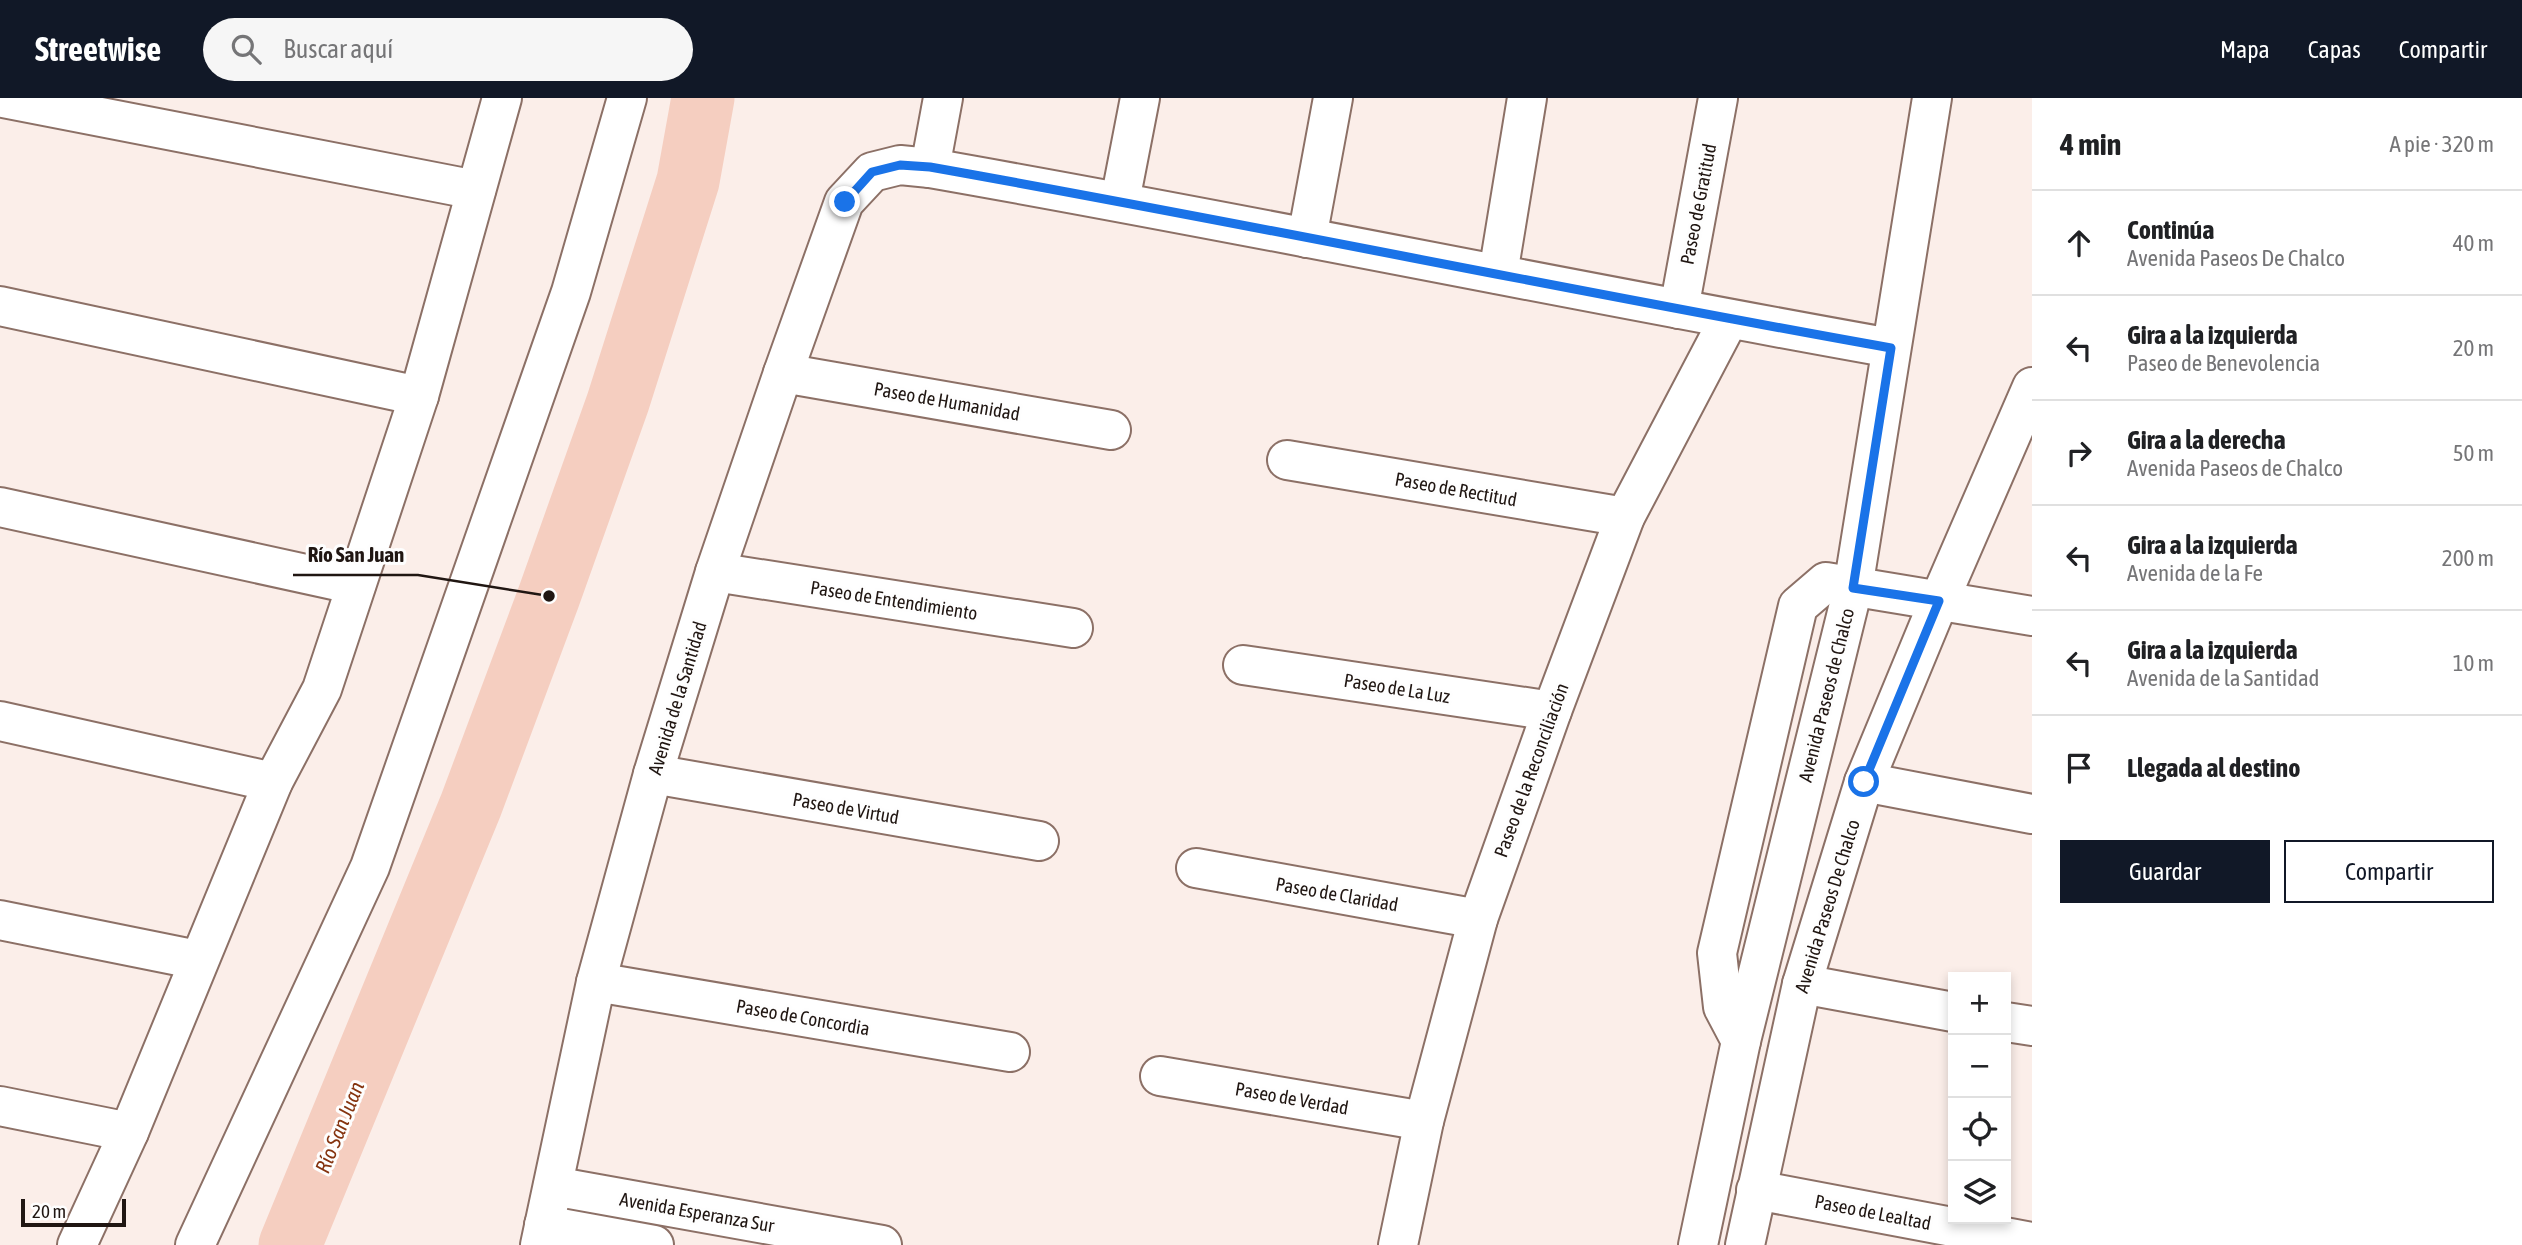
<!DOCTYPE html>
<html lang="es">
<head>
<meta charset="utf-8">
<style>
	:root { --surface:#fff; --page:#f6f6f6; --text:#202124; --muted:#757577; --line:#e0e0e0; --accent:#111827 }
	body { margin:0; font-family:"Asap Condensed",sans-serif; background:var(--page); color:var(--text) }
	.controls { position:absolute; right:21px; bottom:21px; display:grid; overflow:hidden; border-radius:0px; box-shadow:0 4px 10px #0003 }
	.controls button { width:63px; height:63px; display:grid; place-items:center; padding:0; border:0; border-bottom:2px solid var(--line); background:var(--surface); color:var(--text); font:35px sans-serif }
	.scale { position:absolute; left:21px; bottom:18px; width:105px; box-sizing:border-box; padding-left:7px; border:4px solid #201612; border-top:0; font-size:19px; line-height:24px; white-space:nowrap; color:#201612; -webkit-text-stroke:5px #fefefe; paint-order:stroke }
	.stop { position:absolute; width:21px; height:21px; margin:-16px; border:5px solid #1a73e8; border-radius:50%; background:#fff }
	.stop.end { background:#1a73e8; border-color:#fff; box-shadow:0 2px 7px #0008 }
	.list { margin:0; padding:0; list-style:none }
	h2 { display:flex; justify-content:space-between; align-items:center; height:91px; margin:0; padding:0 28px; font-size:30px }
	h2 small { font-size:23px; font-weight:400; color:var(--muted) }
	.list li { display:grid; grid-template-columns:46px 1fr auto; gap:21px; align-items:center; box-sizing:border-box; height:105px; padding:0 28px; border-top:2px solid var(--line) }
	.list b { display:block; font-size:26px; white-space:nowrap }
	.list p { margin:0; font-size:23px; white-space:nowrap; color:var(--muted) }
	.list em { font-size:23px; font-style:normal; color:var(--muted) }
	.actions { display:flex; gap:14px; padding:21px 28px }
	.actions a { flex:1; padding:16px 0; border:2px solid var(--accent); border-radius:0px; text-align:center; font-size:24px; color:var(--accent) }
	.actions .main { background:var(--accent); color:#fff }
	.icon { flex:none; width:38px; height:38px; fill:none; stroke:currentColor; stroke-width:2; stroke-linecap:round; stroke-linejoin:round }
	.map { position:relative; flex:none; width:2032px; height:1147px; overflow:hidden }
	header { display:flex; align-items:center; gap:42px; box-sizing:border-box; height:98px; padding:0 35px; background:var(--accent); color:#fff }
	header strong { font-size:33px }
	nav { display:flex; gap:38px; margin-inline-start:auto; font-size:24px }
	.search { width:490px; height:63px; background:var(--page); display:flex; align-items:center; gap:18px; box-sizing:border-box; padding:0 24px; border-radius:38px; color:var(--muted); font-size:26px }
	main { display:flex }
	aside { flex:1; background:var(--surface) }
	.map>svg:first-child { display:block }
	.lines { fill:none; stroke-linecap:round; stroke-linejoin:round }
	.river { stroke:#f5cec0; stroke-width:63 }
	.street-casing { stroke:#8c7066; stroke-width:42 }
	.street { stroke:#fff; stroke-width:38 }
	.route { stroke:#1a73e8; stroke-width:9 }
	.labels { text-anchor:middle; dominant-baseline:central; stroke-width:6; stroke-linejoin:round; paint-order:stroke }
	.street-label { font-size:19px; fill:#201612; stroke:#fefefe }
	.water-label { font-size:21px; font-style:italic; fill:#853410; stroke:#fefefe }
	.leader { fill:none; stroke:#201612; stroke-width:2.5 }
	.callout-dot { fill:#201612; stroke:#fefefe; stroke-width:2.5 }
	.callout-label { font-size:21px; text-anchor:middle; font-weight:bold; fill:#201612; stroke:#fefefe; stroke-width:6; stroke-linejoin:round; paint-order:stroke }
</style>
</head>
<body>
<header>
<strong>Streetwise</strong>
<div class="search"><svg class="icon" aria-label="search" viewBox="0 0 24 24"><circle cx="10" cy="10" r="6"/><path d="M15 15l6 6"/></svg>Buscar aquí</div>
<nav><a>Mapa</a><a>Capas</a><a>Compartir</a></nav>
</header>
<main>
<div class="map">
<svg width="2032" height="1147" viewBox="0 0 2032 1147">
	<rect width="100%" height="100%" fill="#fbeee9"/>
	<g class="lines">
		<polyline class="river" points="290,1147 471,707 549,498 618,304 688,83 703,0"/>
		<g class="street-casing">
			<g id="street">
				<polyline points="3,0 476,92"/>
				<polyline points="930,70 943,0"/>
				<polyline points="1120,103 1140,0"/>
				<polyline points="1307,140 1333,0"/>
				<polyline points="1498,176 1527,0"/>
				<polyline points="0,208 419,298"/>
				<polyline points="1679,211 1718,0"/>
				<polyline points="783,275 1111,332"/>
				<polyline points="1287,362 1625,419"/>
				<polyline points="0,409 356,487"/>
				<polyline points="715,474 1073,530"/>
				<polyline points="1243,567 1552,613"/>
				<polyline points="0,623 273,684"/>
				<polyline points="653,676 1039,743"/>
				<polyline points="1864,684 2032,716"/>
				<polyline points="1196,770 1478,821"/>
				<polyline points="0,822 198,862"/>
				<polyline points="596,884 1010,954"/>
				<polyline points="1802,886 1953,914"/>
				<polyline points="2006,924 2032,928"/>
				<polyline points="1741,943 1723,909 1717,855 1798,508 1826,484 2032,518"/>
				<polyline points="1160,978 1424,1023"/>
				<polyline points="0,1008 129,1034"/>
				<polyline points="553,1088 882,1147"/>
				<polyline points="1756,1092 2032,1144"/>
				<polyline points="544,1127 654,1147"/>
				<polyline points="77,1147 129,1034 273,684 322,591 419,298 502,0"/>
				<polyline points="195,1147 370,769 571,194 627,0"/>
				<path d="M540 1147 596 884 653 676 715 474 783 275 844 104 872 74 900 67 930 70C1251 126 1570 193 1891 250"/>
				<polyline points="1398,1147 1424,1023 1478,821 1552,613 1625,419 1729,221"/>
				<polyline points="1698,1147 1741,943 1853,490 1932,0"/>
				<polyline points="1745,1147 1802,886 1864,684 1939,503 2032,289"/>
			</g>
		</g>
		<use href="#street" class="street"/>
	</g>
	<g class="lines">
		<path class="route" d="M845 104 872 74 900 67 930 69C1251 126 1570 193 1891 250L1853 490 1939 503 1864 684"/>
	</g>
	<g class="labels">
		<g class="street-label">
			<text transform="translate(1698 106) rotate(-79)">Paseo de Gratitud</text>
			<text transform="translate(947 303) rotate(10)">Paseo de Humanidad</text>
			<text transform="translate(1456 391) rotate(10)">Paseo de Rectitud</text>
			<text transform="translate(894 502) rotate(9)">Paseo de Entendimiento</text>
			<text transform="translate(1397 590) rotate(9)">Paseo de La Luz</text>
			<text transform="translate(1826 597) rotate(-76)">Avenida Paseos de Chalco</text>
			<text transform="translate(677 600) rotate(-73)">Avenida de la Santidad</text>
			<text transform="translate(1531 672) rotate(-70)">Paseo de la Reconciliación</text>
			<text transform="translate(846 710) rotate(10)">Paseo de Virtud</text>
			<text transform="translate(1337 796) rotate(10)">Paseo de Claridad</text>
			<text transform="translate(1827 808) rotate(-73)">Avenida Paseos De Chalco</text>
			<text transform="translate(803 919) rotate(10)">Paseo de Concordia</text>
			<text transform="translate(1292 1000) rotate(10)">Paseo de Verdad</text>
			<text transform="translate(697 1114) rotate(10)">Avenida Esperanza Sur</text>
			<text transform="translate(1873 1114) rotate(11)">Paseo de Lealtad</text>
		</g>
		<g class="water-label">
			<text transform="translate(339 1029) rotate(-68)">Río San Juan</text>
		</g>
	</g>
	<path class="leader" d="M549 498L418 477H293"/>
	<circle class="callout-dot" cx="549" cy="498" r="7"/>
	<g class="callout-label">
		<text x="356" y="464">Río San Juan</text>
	</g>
</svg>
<div class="controls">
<button>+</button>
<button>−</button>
<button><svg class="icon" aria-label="locate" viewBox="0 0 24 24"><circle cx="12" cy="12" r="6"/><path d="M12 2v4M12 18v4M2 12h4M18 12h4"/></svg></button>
<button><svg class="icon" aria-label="layers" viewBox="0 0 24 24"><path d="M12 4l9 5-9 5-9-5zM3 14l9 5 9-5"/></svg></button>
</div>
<div class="scale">20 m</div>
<div class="stop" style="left:1864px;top:684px"></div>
<div class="stop end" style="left:845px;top:104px"></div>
</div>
<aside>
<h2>4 min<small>A pie · 320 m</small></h2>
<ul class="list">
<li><svg class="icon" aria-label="ahead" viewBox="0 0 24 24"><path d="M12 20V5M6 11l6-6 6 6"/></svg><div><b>Continúa</b><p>Avenida Paseos De Chalco</p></div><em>40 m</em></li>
<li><svg class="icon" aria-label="left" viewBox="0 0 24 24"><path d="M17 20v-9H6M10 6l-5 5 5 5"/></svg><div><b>Gira a la izquierda</b><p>Paseo de Benevolencia</p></div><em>20 m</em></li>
<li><svg class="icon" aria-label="right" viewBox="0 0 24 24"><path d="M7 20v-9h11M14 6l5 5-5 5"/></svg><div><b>Gira a la derecha</b><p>Avenida Paseos de Chalco</p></div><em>50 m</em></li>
<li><svg class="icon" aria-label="left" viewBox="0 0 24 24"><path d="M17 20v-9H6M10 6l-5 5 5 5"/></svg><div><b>Gira a la izquierda</b><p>Avenida de la Fe</p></div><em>200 m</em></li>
<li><svg class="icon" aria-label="left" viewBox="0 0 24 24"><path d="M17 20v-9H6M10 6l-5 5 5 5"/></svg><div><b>Gira a la izquierda</b><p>Avenida de la Santidad</p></div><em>10 m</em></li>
<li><svg class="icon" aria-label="arrive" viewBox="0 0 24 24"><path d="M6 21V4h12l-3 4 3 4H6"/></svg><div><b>Llegada al destino</b></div></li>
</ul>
<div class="actions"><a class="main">Guardar</a><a>Compartir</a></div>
</aside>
</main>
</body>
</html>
